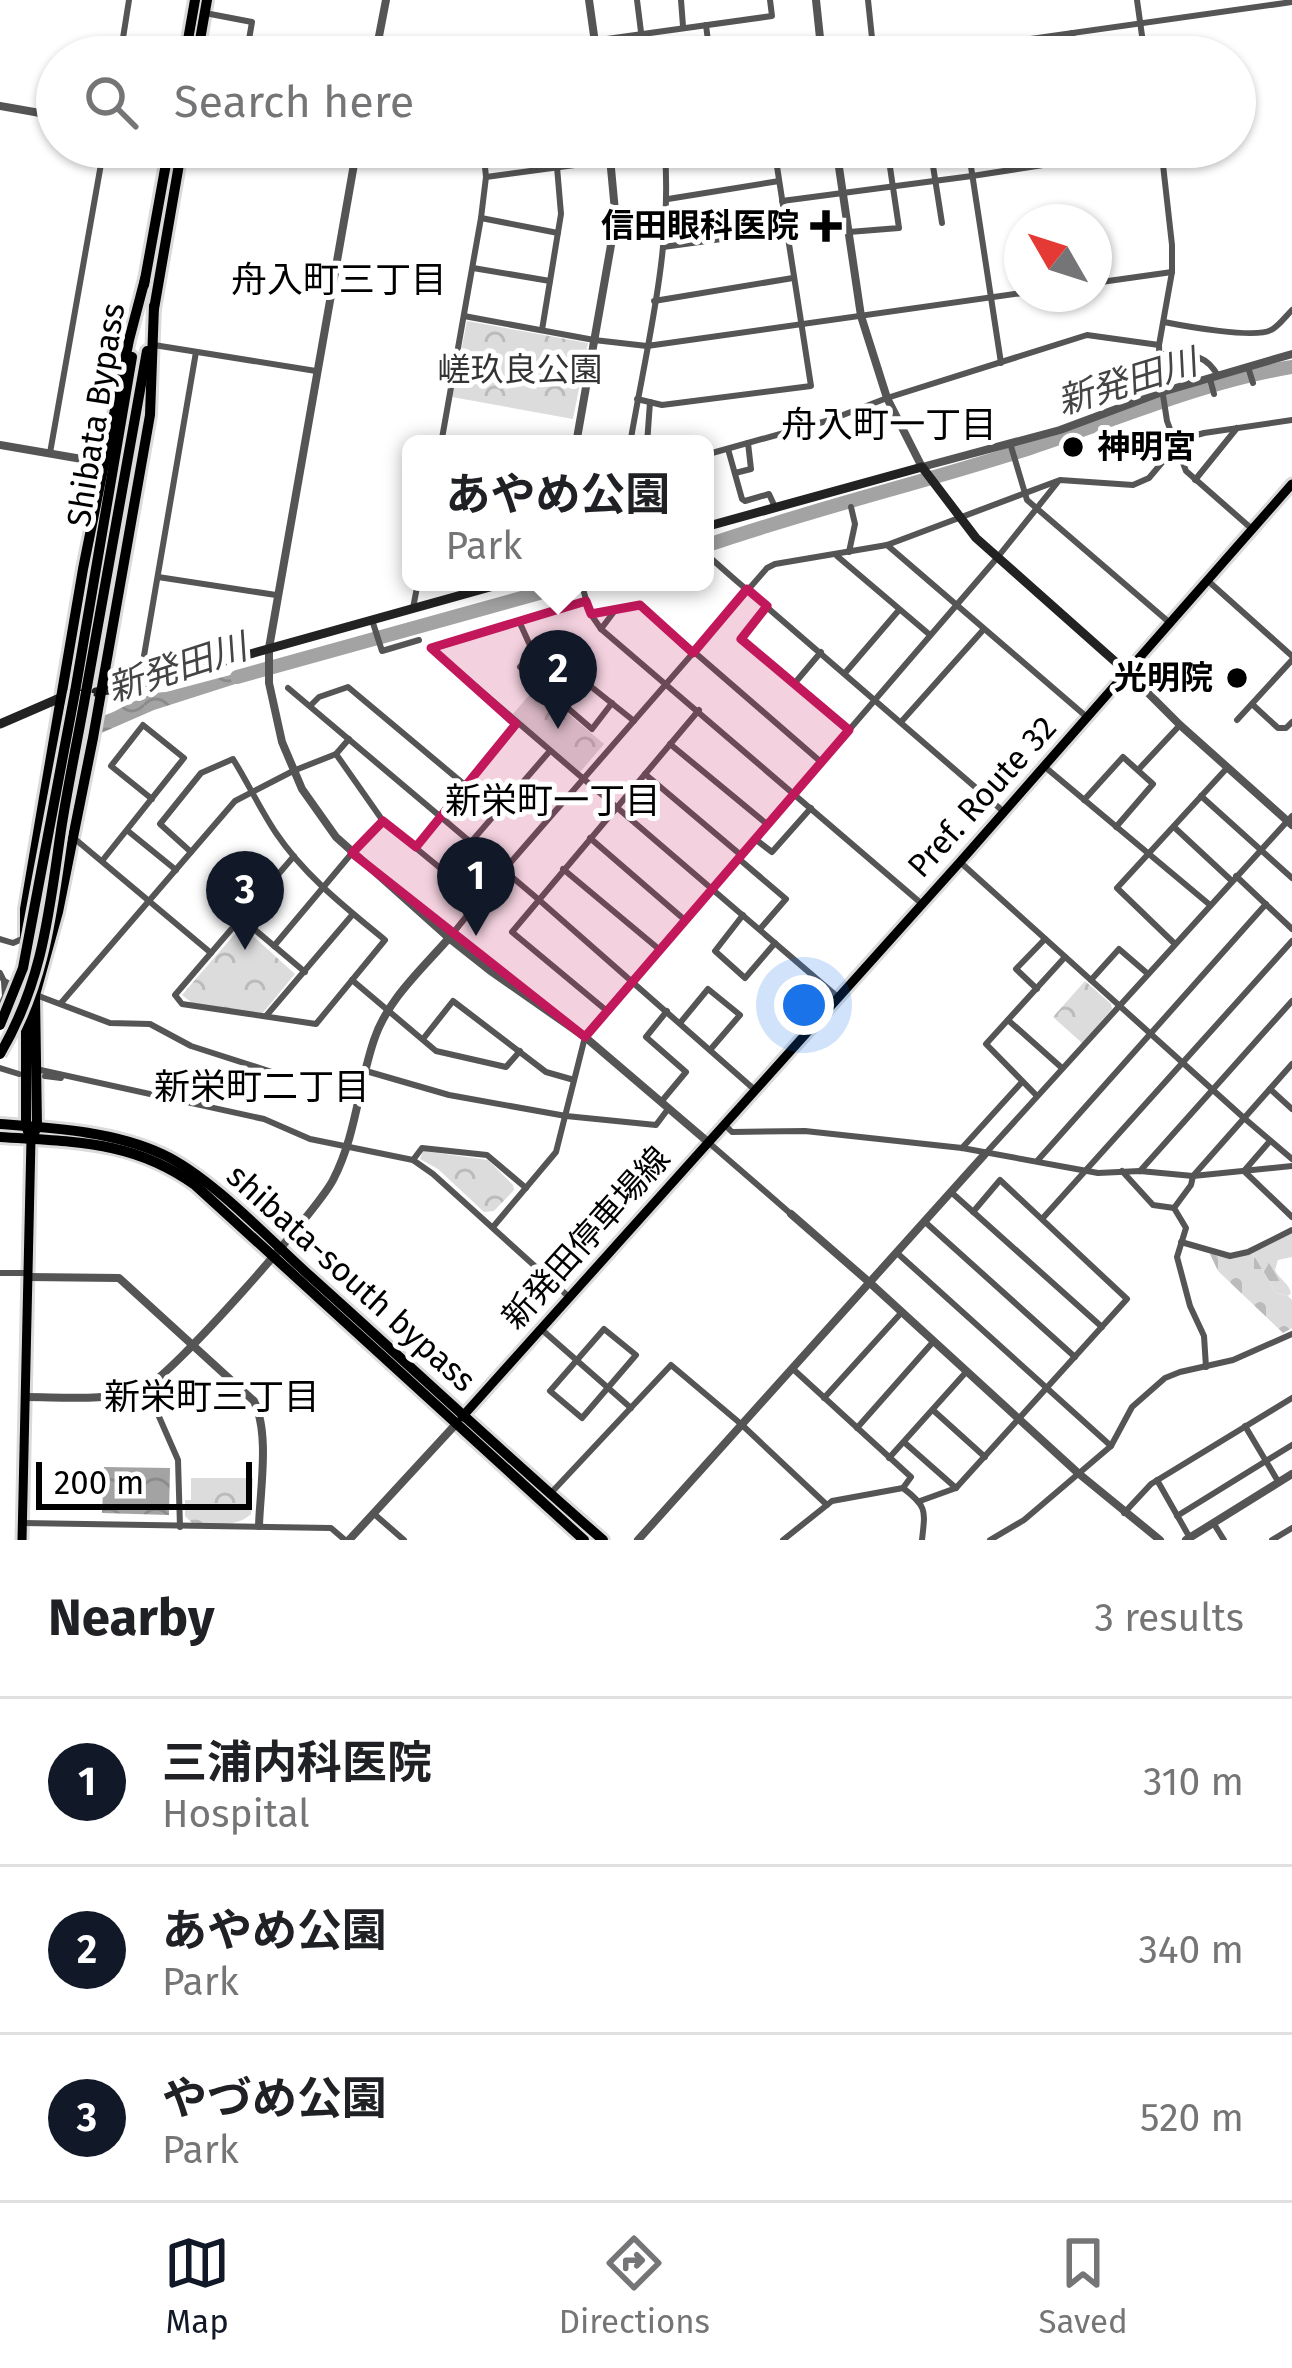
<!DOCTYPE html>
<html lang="en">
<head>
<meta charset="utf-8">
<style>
	:root { --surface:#fff; --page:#f6f6f6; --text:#202124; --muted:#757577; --line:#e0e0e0; --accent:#111827 }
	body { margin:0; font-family:"Fira Sans","Noto Sans JP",sans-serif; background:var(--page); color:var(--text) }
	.compass { position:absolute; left:1004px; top:204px; width:108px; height:108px; border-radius:50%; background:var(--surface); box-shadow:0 3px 9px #0004; rotate:309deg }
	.scale { position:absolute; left:36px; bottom:30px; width:216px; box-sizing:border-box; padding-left:12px; border:6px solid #000; border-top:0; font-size:33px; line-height:42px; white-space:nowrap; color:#000; -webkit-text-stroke:9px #fff; paint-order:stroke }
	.you { position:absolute; left:804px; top:1005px; width:42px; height:42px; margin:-30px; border:9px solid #fff; border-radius:50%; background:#1a73e8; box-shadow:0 0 0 18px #1a73e833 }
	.badge { display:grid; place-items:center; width:78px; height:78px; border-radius:50%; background:var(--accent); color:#fff; font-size:39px; font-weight:700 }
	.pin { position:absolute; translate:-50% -99px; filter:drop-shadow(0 3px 6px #0008) }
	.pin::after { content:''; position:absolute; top:63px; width:42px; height:36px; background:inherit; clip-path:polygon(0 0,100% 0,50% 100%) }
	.popup { position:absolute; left:402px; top:435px; width:312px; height:156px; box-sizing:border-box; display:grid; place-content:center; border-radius:18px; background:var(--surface); filter:drop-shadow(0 3px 9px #0005); font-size:39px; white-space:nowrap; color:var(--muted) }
	.popup b { font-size:45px; color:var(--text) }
	.popup::after { content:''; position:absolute; left:50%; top:100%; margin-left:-24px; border:24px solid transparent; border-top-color:var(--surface) }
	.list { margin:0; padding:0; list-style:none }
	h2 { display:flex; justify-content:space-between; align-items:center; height:156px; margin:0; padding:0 48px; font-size:51px }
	h2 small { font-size:39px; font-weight:400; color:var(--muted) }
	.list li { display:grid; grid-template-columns:78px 1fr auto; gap:36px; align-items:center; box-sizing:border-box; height:168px; padding:0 48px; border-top:3px solid var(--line) }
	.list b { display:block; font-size:45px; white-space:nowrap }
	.list p { margin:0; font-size:39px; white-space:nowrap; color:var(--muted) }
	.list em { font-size:39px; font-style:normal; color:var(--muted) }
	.icon { flex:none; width:66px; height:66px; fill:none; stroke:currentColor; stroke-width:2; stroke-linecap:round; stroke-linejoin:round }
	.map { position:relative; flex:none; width:1292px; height:1540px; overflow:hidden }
	.search { position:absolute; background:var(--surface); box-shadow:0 3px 9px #0004; left:36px; right:36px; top:36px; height:132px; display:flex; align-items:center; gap:30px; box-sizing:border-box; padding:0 42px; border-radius:66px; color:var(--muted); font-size:45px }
	.sheet { height:660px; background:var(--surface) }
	nav { display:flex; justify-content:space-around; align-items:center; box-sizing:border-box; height:168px; border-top:3px solid var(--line); background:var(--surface); font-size:33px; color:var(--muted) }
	nav a { display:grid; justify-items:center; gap:6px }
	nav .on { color:var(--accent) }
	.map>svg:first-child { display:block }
	.forest { fill:url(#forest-firs) }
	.cemetery { fill:url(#cemetery-stones) }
	.park { fill:url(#park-crowns) }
	.water { fill:url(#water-waves) }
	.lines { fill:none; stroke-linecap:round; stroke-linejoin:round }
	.river { stroke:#a3a3a3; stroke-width:14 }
	.primary-casing { stroke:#dbdbdb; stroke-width:15 }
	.trunk-casing { stroke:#dbdbdb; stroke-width:16 }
	.minor { stroke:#555; stroke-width:6 }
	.tertiary { stroke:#555; stroke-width:8 }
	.secondary { stroke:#222; stroke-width:9 }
	.primary { stroke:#000; stroke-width:9 }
	.trunk { stroke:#000; stroke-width:10 }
	.trunk-bridge-casing { stroke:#dbdbdb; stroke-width:16; stroke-linecap:butt }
	.trunk-bridge { stroke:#000; stroke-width:10 }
	.marked { fill:#c2185b; fill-opacity:0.2; stroke:#c2185b; stroke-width:9; stroke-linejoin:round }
	.poi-dot { fill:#000; stroke:#fff; stroke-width:4.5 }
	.labels { text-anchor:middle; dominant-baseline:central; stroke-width:10; stroke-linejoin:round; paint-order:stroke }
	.poi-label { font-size:33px; font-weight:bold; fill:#000; stroke:#fff; text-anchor:end }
	.park-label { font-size:33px; fill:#333; stroke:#fff }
	.street-label { font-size:33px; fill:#000; stroke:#fff }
	.neighbourhood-label { font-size:36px; fill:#000; stroke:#fff }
	.water-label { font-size:36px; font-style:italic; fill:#444; stroke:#fff }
</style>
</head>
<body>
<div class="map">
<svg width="1292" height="1540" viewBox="0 0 1292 1540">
	<defs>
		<pattern id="forest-firs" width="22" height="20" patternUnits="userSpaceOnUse" patternTransform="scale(3)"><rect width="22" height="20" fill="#dcdcdc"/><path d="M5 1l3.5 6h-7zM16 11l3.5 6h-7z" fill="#bbb"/></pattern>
		<pattern id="cemetery-stones" width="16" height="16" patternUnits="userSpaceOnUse" patternTransform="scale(3)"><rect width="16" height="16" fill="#dcdcdc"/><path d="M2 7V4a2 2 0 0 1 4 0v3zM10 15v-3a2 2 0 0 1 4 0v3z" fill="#bbb"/></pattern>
		<pattern id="park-crowns" width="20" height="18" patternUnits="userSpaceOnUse" patternTransform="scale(3)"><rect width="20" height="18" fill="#dcdcdc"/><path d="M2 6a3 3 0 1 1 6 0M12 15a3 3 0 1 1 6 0" fill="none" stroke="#bbb"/></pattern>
		<pattern id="water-waves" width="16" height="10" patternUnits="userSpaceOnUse" patternTransform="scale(3)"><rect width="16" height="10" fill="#a3a3a3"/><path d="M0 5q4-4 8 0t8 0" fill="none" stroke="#8b8b8b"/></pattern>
	</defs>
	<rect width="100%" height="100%" fill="#fff"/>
	<path class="forest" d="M1292 1232V1257L1278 1260 1275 1270C1279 1279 1289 1283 1291 1293L1288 1296 1276 1293 1252 1252Z"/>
	<polygon class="cemetery" points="1209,1252 1230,1256 1252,1252 1276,1293 1288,1296 1292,1300 1292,1328 1283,1333 1218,1271"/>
	<g class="park">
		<polygon points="467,321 588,343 573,419 452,397"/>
		<polygon points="536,687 604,744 580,772 513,714"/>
		<polygon points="240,928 244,928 295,974 262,1014 192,1003 182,995"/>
		<polygon points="1085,981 1111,1004 1112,1009 1082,1043 1053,1017"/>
		<polygon points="423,1151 488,1160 513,1185 514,1190 494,1211 484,1212 438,1169 420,1159"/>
		<path d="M191 1478H253L251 1514C237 1528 213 1523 192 1523L185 1516V1500H191Z"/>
	</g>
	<g class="water">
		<path d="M253 669 254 678 154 710 99 734 103 716C124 709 144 692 166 692Z"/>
		<polygon points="104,1467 170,1468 169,1515 102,1513"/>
	</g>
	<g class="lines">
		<g class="river">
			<path d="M705 546C812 509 922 483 1030 448 1116 420 1201 382 1292 367"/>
			<polyline points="237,677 579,582"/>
		</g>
		<g class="primary-casing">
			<g id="primary">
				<polyline points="462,1417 960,862 1292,484"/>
				<polyline points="22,1540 31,1139"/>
			</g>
		</g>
		<g class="trunk-casing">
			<g id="trunk">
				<polyline points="185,57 195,0"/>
				<polyline points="197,57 207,0"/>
				<polyline points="144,285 169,147"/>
				<polyline points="154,309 182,147"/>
				<polyline points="75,692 132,357"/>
				<polyline points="86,692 147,351"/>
				<polyline points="25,938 25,909 83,569 129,340 145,279"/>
				<polyline points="26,963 26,1126 31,1139"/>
				<path d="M0 1124C53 1128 112 1131 162 1154 210 1176 269 1239 310 1276 408 1364 504 1454 603 1540"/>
				<path d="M0 1137C73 1142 133 1140 195 1185L584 1540"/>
				<polyline points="31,1139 37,1127 35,995 58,912 93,738 150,415 154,306"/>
			</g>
		</g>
		<g class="minor">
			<polyline points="637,0 641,32"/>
			<polyline points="681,0 683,26"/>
			<polyline points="868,0 874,57"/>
			<polyline points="1137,0 1145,57"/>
			<polyline points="205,13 252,22 246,57"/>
			<polyline points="706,25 710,57"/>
			<polyline points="1072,33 1076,57"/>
			<polyline points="120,57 129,0"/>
			<polyline points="478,57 772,16 770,0"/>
			<polyline points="902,57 1292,2"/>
			<polyline points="930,147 942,223"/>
			<polyline points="968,147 1001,363"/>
			<polyline points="1013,147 1016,168"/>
			<polyline points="1161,147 1172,245 1172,272 1159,345 1160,376 1167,421 1186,471 1252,529"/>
			<polyline points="486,177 709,147"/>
			<polyline points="668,199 779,181"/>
			<polyline points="782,201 972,176 1160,147"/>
			<polyline points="481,218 558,233"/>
			<polyline points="849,232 899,228 887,147"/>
			<polyline points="663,247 787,230"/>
			<polyline points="473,268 550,281"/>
			<polyline points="1094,283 1172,272"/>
			<polyline points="654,301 793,278"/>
			<polyline points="464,316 594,340 647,346 1022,293"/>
			<path d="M1164 322C1184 326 1255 339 1271 330 1278 327 1286 316 1292 310"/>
			<polyline points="542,330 561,214 557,167"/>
			<polyline points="154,345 316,371"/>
			<path d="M1159 354C1186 356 1204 350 1218 376"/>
			<polyline points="1248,367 1253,383"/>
			<polyline points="1210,379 1214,394"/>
			<polyline points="637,399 662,405 811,386 774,147"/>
			<polyline points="442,439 472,444"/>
			<polyline points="1010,443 1027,500 1170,623"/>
			<polyline points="441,444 481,218 486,177 483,147"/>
			<path d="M630 444C646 349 672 251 665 154"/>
			<polyline points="647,444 650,402"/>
			<polyline points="728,449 742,499 745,501 769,494 775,507"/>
			<polyline points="50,453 104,147"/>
			<polyline points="705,455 830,420 887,398 1087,335 1159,345"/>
			<polyline points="735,473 751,469 748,443"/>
			<polyline points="1195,480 1237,428"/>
			<polyline points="887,545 1088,718"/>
			<polyline points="705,549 706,554 732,577 1004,812"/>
			<polyline points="849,552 855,524 851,507"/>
			<polyline points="837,556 930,635"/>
			<polyline points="158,577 276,595"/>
			<polyline points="1207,580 1292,656"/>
			<polyline points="581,582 590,613 601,629 922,904"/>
			<polyline points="767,606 741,639 848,729"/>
			<polyline points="413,608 418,582"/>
			<polyline points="372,620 382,651 419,640"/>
			<polyline points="519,621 533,652 547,642 575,666 579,677 634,721"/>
			<polyline points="601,629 616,609 640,605 821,762"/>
			<polyline points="431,648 839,998"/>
			<polyline points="431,648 586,601"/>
			<polyline points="533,652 520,667 592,729 612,703"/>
			<polyline points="845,673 899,610"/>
			<polyline points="794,684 821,652"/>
			<polyline points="139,685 196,352"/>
			<polyline points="288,688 538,899 755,1090"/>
			<polyline points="1252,704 1278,728 1286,728 1292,722"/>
			<polyline points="311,705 319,697 348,687 465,785"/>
			<polyline points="1237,720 1292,660"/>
			<polyline points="901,722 984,629"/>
			<polyline points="670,744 768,825"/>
			<polyline points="336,754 383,821 445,872 549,752"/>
			<polyline points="1045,767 1210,905"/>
			<polyline points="1138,770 1180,725"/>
			<polyline points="645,774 742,856"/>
			<polyline points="1201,796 1292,878"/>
			<polyline points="1084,800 1123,757 1153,784 1116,827"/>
			<polyline points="440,817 516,724"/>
			<polyline points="1174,827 1232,881"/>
			<polyline points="128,831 176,870"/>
			<polyline points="590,838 686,921"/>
			<polyline points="75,839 211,953"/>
			<polyline points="755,839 772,852 811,808"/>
			<path d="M191 852 160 824 201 773 233 759C248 783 260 809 276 833 305 876 345 907 385 940L316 1024 182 1004 175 995 294 856"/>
			<polyline points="739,859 786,899 760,929"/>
			<polyline points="102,861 184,758 143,725 111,766 152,799"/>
			<polyline points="960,862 1244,1118 1292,1159"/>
			<polyline points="563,869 660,950"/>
			<polyline points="1236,876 1292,929"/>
			<polyline points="743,915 715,951 745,978 775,943"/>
			<polyline points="241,918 305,972"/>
			<polyline points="449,938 504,870 767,568 775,564 887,545 1060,480 1133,485 1149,478 1165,459 1175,441 1204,433 1292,420"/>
			<polyline points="0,939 13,943 22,939"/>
			<polyline points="1175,944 1117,888 1227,768"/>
			<polyline points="274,946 352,853 383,821"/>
			<polyline points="0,973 4,981 18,988"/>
			<polyline points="352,980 436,1051 506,1067 520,1051"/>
			<polyline points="1091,980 1119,949 1148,974"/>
			<polyline points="1037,989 1016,969 1045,939"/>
			<polyline points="36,995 110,1023 150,1024 191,1046 278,1074 366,1071 449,1095 566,1116 656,1125 668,1109"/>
			<polyline points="61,1003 235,801 293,771 336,754 349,739"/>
			<polyline points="0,1007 5,996 4,982"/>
			<polyline points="607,1011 512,932 699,710"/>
			<polyline points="266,1016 353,914"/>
			<polyline points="1008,1020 1062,1068"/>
			<polyline points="680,1023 708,989 740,1015 710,1050"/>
			<polyline points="423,1039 453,1001 546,1072 574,1080"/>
			<polyline points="0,1068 19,1074"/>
			<polyline points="36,1069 264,1119 310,1139 413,1160 433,1174 569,1297"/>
			<polyline points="45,1076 61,1078"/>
			<polyline points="1270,1089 1292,1109"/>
			<polyline points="1037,1096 986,1044 1065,957"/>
			<polyline points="661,1102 686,1072 646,1037 667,1011"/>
			<polyline points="724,1124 732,1132 805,1131 962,1148 1098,1173 1140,1171 1193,1176 1292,1166"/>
			<polyline points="1270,1141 1244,1171 1292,1217"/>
			<polyline points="708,1142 791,1214"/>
			<polyline points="962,1148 1022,1082"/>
			<polyline points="985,1154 1292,816"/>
			<polyline points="413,1160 422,1148 487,1155 526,1188"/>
			<polyline points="1038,1160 1266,904"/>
			<polyline points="1122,1171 1153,1205 1174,1208"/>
			<polyline points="1140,1171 1292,1001"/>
			<polyline points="951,1192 1102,1327"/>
			<polyline points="1042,1219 1292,941"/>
			<polyline points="924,1221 1075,1357"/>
			<polyline points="493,1227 556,1152 585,1037 997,558 1057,483"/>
			<polyline points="1181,1242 1230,1256 1248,1252 1292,1230"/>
			<polyline points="896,1252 1111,1446"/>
			<polyline points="0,1273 26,1273"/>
			<polyline points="541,1329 631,1408"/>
			<polygon points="604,1329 636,1355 582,1418 550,1391"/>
			<polyline points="1206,1367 1204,1336 1190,1306 1177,1257 1186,1228 1174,1208 1191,1185 1193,1176 1292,1064"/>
			<polyline points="146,1387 178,1460 180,1527"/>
			<polyline points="824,1398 902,1312"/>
			<polyline points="934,1411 985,1457"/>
			<polyline points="1245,1426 1279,1483"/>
			<polyline points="857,1428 933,1342"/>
			<polyline points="905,1443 956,1488"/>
			<polyline points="889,1458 967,1371"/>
			<polyline points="1157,1480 1190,1538"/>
			<path d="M903 1488C928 1507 925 1511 922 1540"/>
			<polyline points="550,1494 671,1365 741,1424 827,1505"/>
			<polyline points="920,1501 956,1488 1127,1299 1000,1180 973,1212"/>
			<polyline points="373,1513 404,1540"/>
			<polyline points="1124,1513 1151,1484 1292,1398"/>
			<polyline points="1177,1516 1292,1445"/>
			<polyline points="23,1523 331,1528 345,1540"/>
			<polyline points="1214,1524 1224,1540"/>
			<polyline points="783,1540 832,1501 903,1488 911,1477 793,1369"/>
			<polyline points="990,1540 1024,1520 1111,1446 1132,1407 1165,1378 1180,1372 1233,1360 1292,1334"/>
			<polyline points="1272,1540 1292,1528"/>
		</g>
		<g class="tertiary">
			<polyline points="589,0 597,57"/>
			<polyline points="816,0 822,57"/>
			<polyline points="375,57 386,0"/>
			<polyline points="0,106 57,116"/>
			<polyline points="357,147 269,648 269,683 282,742 302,789 336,837 449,938 492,972 585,1037 708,1142"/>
			<polyline points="836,147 861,316 887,398 922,467 1060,430 1162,392 1292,354"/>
			<polyline points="576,444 611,245 615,211 609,147"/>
			<polyline points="0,445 105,463"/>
			<polyline points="1128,673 1180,725 1292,825"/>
			<polyline points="791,1214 869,1282 1078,1473 1160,1540"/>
			<path d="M28 1277 119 1278 254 1401C270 1434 260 1490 259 1526"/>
			<path d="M26 1397C64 1397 108 1402 144 1388 171 1377 317 1211 333 1180 356 1136 358 1087 374 1040 387 1000 422 969 449 938"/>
			<polyline points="349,1540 456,1424"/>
			<polyline points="638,1540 985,1154"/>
			<polyline points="1186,1540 1292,1474"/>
		</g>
		<g class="secondary">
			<polyline points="705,527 922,467 976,538 1128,673"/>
			<polyline points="96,692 139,685 508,582"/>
			<polyline points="0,724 60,698 80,694"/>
		</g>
		<use href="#primary" class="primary"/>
		<use href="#trunk" class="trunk"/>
		<g class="trunk-bridge-casing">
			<g id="trunk-bridge">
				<polyline points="0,1025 23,968 75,692"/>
				<path d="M0 1054C43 981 49 912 61 830 68 784 78 738 86 692"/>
			</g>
		</g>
		<use href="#trunk-bridge" class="trunk-bridge"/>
	</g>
	<path class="marked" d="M747 589 767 606 741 639 849 730 585 1037 352 853 383 821 416 847 516 724 431 648 586 601 591 614 640 605 693 653Z"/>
	<g class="poi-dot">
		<path d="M820 208h12v12h12v12h-12v12h-12v-12h-12v-12h12z"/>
		<circle cx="1073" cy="447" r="12"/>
		<circle cx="1237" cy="678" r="12"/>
	</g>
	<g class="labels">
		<g class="poi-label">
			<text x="799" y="226">信田眼科医院</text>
			<text x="1097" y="447" text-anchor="start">神明宮</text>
			<text x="1213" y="678">光明院</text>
		</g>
		<g class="park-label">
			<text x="520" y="370">嵯玖良公園</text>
		</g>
		<g class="street-label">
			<text transform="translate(96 415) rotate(-81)">Shibata Bypass</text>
			<text transform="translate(982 797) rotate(-48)">Pref. Route 32</text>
			<text transform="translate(586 1238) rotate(-48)">新発田停車場線</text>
			<text transform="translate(351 1278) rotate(42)">shibata-south bypass</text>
		</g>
		<g class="neighbourhood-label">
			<text x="339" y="280">舟入町三丁目</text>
			<text x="889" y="425">舟入町一丁目</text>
			<text x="553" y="801">新栄町一丁目</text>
			<text x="262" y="1087">新栄町二丁目</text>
			<text x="212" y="1397">新栄町三丁目</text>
		</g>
		<g class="water-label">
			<text transform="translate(1127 382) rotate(-17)">新発田川</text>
			<text transform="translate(177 668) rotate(-18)">新発田川</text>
		</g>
	</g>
</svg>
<svg class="compass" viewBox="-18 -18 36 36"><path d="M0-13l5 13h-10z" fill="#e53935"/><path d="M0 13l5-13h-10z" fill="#757577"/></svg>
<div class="scale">200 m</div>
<div class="you"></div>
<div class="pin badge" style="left:476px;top:936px">1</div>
<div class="pin badge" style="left:558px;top:729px">2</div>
<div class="popup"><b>あやめ公園</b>Park</div>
<div class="pin badge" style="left:245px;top:950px">3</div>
<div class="search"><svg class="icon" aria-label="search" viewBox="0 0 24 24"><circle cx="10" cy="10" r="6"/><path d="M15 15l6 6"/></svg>Search here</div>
</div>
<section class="sheet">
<h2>Nearby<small>3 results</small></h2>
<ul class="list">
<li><span class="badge">1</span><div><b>三浦内科医院</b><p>Hospital</p></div><em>310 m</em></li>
<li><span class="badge">2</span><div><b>あやめ公園</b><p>Park</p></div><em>340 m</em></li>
<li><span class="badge">3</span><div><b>やづめ公園</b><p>Park</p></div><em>520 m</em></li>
</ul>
</section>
<nav>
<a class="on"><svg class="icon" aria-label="map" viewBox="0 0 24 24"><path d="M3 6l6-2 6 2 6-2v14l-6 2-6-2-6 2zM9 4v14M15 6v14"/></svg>Map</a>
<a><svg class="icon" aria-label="directions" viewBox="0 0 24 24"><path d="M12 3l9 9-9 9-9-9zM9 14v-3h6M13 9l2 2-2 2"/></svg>Directions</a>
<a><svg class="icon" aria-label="saved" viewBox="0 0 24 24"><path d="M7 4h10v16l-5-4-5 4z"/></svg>Saved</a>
</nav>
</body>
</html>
